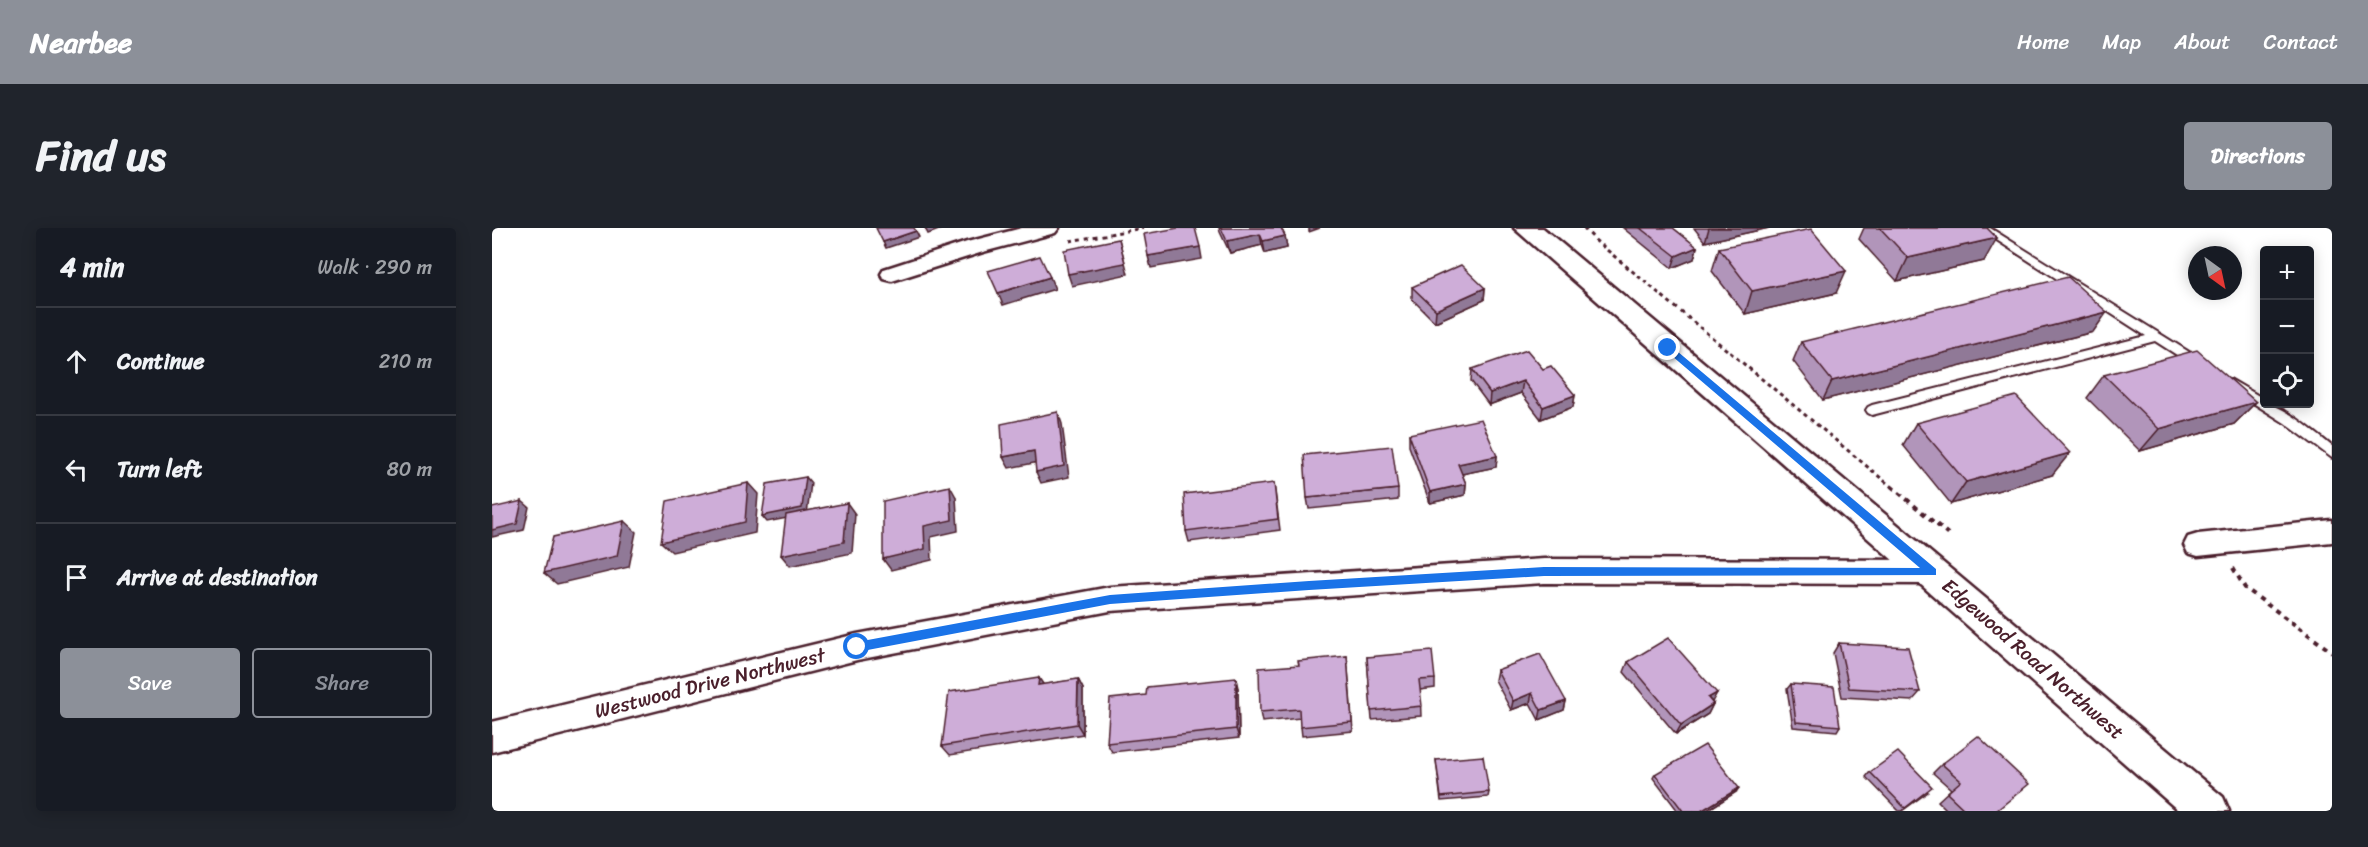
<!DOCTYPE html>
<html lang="en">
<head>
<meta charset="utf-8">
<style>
	:root { --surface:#171b24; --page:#20242c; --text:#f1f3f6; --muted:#9ea1a6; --line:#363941; --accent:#8c9099 }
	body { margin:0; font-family:Sriracha,sans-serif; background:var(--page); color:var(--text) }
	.controls { position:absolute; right:18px; top:18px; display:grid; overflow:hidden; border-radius:6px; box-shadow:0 3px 15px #0003 }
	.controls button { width:54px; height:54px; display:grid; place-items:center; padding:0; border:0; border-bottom:2px solid var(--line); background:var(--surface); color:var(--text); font:30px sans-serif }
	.compass { position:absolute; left:1696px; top:18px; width:54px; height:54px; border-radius:50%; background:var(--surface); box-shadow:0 3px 15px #0003; rotate:147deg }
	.stop { position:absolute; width:18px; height:18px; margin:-14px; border:4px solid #1a73e8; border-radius:50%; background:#fff }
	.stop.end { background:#1a73e8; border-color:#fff; box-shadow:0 2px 6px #0008 }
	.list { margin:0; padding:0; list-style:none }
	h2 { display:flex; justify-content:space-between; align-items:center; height:78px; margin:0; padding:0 24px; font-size:26px }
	h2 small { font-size:20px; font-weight:400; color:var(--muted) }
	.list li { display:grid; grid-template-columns:39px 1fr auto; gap:18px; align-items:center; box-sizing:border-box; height:108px; padding:0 24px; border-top:2px solid var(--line) }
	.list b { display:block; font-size:22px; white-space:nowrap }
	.list em { font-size:20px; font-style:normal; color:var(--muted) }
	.actions { display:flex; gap:12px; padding:18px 24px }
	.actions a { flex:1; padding:14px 0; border:2px solid var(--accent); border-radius:6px; text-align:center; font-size:21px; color:var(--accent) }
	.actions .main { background:var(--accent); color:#fff }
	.icon { flex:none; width:33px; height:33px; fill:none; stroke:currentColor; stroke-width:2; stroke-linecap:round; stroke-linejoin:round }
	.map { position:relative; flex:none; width:1840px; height:583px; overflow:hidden; border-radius:6px }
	header { display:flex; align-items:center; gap:36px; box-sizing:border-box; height:84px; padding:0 30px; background:var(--accent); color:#fff }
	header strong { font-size:28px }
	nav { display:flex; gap:33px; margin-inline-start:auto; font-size:21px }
	.intro { display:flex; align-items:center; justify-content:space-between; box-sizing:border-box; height:144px; padding:0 36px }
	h1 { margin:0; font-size:42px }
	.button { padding:15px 27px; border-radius:6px; background:var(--accent); color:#fff; font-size:21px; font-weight:700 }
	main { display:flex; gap:36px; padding:0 36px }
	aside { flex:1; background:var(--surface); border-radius:6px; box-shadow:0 3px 15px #0003 }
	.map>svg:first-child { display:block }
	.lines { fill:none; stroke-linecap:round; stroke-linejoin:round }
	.service-casing { stroke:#4a1f2b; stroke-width:4 }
	.minor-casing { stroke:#4a1f2b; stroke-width:5 }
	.primary-casing { stroke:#4a1f2b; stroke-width:5 }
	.path-far1 { stroke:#4a1f2b; stroke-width:3; stroke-dasharray:4 4; stroke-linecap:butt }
	.path { stroke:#4a1f2b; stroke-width:4; stroke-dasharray:5 5; stroke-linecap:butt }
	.service { fill:#fff; fill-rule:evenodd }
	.minor { fill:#fff; fill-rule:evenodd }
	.primary { fill:#fff; fill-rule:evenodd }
	.wall { fill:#b195ba; stroke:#4a1f2b; stroke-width:1.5 }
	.shaded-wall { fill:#907997; stroke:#4a1f2b; stroke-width:1.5 }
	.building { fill:#ceadd8; stroke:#4a1f2b; stroke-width:1.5 }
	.route { fill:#1a73e8 }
	.labels { text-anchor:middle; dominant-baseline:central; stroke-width:6; stroke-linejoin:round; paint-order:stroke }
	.street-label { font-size:20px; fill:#4a1f2b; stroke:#fff }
</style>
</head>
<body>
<header>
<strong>Nearbee</strong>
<nav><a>Home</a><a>Map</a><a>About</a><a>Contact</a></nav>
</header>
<div class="intro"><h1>Find us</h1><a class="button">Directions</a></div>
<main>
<aside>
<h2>4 min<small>Walk · 290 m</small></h2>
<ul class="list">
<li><svg class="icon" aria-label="ahead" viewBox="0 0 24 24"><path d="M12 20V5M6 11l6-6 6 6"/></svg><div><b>Continue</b></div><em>210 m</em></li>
<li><svg class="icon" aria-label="left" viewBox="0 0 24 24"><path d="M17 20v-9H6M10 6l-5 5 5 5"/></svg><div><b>Turn left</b></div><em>80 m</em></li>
<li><svg class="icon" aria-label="arrive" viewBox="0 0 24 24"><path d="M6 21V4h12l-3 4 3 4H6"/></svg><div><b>Arrive at destination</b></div></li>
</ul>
<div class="actions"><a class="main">Save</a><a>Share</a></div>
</aside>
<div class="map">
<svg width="1840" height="583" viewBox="0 0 1840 583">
	<rect width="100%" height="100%" fill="#fff"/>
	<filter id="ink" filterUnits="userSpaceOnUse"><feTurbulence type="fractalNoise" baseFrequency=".0167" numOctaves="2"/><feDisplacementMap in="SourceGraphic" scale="12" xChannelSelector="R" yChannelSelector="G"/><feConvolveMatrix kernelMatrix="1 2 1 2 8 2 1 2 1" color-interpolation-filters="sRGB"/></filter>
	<g filter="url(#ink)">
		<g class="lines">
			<g class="service-casing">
				<g id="service">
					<polygon points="1486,0 1498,0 1710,132 1712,135 1710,138 1702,138 1663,113 1380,187 1376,185 1374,182 1376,179 1380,177 1654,108"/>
					<path d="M1738 151 1772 171V176C1792 176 1824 206 1840 218V230L1793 195 1734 158 1732 155Z"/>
				</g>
			</g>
			<g class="minor-casing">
				<g id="minor">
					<polygon points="530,0 567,0 563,5 491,24 400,53 392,51 389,46 392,41 475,14"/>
					<polygon points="1840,292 1840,314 1706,328 1696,325 1692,317 1696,309 1706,306"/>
					<polygon points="1052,331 1440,332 1450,336 1454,344 1450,352 1440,356 1052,355 618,383 365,432 0,524 0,494 365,406 618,359"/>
				</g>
			</g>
			<g class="primary-casing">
				<polygon id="primary" points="1022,0 1051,0 1731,569 1737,583 1687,583"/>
			</g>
			<g class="path-far1">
				<polyline points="1092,0 1104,13 1401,260"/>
				<polyline points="578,13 651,0"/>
			</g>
			<g class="path">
				<polyline points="1399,258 1456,306"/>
				<polyline points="1741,340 1753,360 1840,424"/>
			</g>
			<use href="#service" class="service"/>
			<use href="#minor" class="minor"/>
			<use href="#primary" class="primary"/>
		</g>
		<g class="wall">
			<polygon points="727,0 789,0 793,8 795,20 773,25 770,17 738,25 728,4"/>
			<polygon points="1131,0 1181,0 1205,19 1202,31 1180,40"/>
			<polygon points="1202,0 1277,0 1213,14"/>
			<polygon points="1372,0 1495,0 1492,33 1405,53 1367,11"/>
			<polygon points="1227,20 1344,65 1253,86 1220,43"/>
			<polygon points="920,59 993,60 992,72 943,94 920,71"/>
			<polygon points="1601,104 1331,172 1301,133 1309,114"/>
			<polygon points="980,141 1051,141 1083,167 1081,179 1049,191 1029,165 997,177 979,153"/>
			<polygon points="1612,147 1764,174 1742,196 1648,223 1595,170"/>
			<polygon points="1424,195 1560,247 1459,276 1411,217"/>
			<polygon points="917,206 1005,228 1004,239 970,246 974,256 973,267 938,275 917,218"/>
			<polygon points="782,255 788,302 697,314 694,303"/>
			<polygon points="906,261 906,272 817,281 815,270"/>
			<polygon points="1347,415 1428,464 1420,473 1350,469 1341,425"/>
			<polygon points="855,428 861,503 810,508 808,490 770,494 768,484 807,437"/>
			<polygon points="875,429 943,451 943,460 928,462 929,488 880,492"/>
			<polygon points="1136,434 1220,474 1221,476 1216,486 1184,506 1132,444"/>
			<polygon points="1005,442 1074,473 1072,482 1047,492 1038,475 1019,482 1003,452"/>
			<polygon points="586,451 591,461 591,506 458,527 450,518 551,457"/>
			<polygon points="1299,456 1348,498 1345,503 1301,499 1295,461"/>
			<polygon points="746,460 747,510 620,524 615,515"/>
			<polygon points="944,532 997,564 996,569 949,573"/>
			<polygon points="1450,536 1504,583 1456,583 1446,573 1459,561 1441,545"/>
			<polygon points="1378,544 1436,564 1410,583 1407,583 1374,549"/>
			<polygon points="1163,546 1244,564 1214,583 1186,583 1161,550"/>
		</g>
		<g class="shaded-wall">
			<polygon points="433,0 452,0 436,6"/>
			<polygon points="817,0 828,0 817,4"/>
			<polygon points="1217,0 1277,0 1213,14"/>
			<polygon points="424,3 427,9 394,20 391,14"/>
			<polygon points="768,6 770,17 738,25 735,13"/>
			<polygon points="793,8 795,20 773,25 771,13"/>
			<polygon points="1505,10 1492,33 1405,53 1416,30"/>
			<polygon points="627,11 636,46 580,58 576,46"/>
			<polygon points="708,19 710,31 659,40 656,28"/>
			<polygon points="1205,19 1202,31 1180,40 1184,28"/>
			<polygon points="1354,43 1344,65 1253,86 1260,63"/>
			<polygon points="558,49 563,61 511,77 506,65"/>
			<polygon points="993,60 992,72 943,94 944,82"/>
			<polygon points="1615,84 1601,104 1331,172 1340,153"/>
			<polygon points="1031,153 1029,165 997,177 998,165"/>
			<polygon points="1083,167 1081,179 1049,191 1051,179"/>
			<polygon points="1764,174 1742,196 1648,223 1667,201"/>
			<polygon points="566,184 570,196 577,249 549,255 544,244"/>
			<polygon points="542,223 547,234 517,240 511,229"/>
			<polygon points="1578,225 1560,247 1459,276 1474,254"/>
			<polygon points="1005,228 1004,239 965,247 966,236"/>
			<polygon points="314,249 319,255 315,286 275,294 270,288"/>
			<polygon points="256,255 266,266 263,305 180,324 169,314"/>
			<polygon points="974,256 973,267 938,275 938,264"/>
			<polygon points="458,258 464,269 466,303 439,309 440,332 399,342 391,331"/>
			<polygon points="30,273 37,279 32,302 0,309 0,302"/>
			<polygon points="355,275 363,286 360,325 298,338 289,327"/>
			<polygon points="132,293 144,304 137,339 65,356 52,345"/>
			<polygon points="547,450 553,459 546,457"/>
			<polygon points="744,450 746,460 747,510 744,501"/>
			<polygon points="586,451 591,461 591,506 585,496"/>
			<polygon points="1040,465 1038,475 1019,482 1021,473"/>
			<polygon points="1225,465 1220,474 1216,470"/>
			<polygon points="1074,473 1072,482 1047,492 1049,482"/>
			<polygon points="1221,476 1216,486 1184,506 1189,497"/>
			<polygon points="1247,560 1244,564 1214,583 1209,583"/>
		</g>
		<g class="building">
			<polygon points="384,0 422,0 424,3 391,14"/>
			<polygon points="686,0 703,0 708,19 656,28 652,6"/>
			<polygon points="729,0 789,0 793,8 771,13 768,6 735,13"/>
			<polygon points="1148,0 1181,0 1205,19 1184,28"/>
			<polygon points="1388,0 1495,0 1505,10 1416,30"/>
			<polygon points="1319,1 1354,43 1260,63 1227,20"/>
			<polygon points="627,11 633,35 576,46 572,22"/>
			<polygon points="548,28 558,49 506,65 496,43"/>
			<polygon points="969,37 993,60 944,82 920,59"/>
			<polygon points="1576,49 1615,84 1340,153 1309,114"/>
			<polygon points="1035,122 1051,141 1059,138 1083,167 1051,179 1031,153 998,165 980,141"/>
			<polygon points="1705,122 1764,174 1667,201 1612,147"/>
			<polygon points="1524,168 1578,225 1474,254 1424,195"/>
			<polygon points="566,184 572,238 544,244 542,223 511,229 509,196"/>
			<polygon points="989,191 1005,228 966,236 974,256 938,264 917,206"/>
			<polygon points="900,218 906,261 815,270 812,227"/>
			<polygon points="314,249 310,280 270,288 275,256"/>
			<polygon points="256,255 253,294 169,314 175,273"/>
			<polygon points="782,255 786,291 694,303 692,266"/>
			<polygon points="458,258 460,292 432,298 433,321 391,331 391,273"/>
			<polygon points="30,273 25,296 0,302 0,280"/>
			<polygon points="355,275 352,314 289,327 294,287"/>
			<polygon points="132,293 125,328 52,345 61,309"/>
			<polygon points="1176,410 1225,465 1216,470 1221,476 1189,497 1136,434"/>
			<polygon points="1347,415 1416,419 1428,464 1357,460"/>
			<polygon points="940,423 943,451 927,452 930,478 879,483 875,429"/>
			<polygon points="1048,426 1074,473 1049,482 1040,465 1021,473 1005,442"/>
			<polygon points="855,428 860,494 808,499 807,481 768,484 767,440 807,437 806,433"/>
			<polygon points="547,450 546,457 586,451 585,496 450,518 457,464"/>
			<polygon points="744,450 744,501 615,515 618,471 654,467 655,459"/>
			<polygon points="1299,456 1342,459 1348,498 1304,494"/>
			<polygon points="1486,508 1537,556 1504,583 1474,583 1455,565 1469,553 1450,536"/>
			<polygon points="1213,517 1247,560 1209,583 1191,583 1163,546"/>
			<polygon points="1406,524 1440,559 1413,580 1378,544"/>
			<polygon points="991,528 997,564 949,569 944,532"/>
		</g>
	</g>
	<polygon class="route" points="1173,118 1179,118 1444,341 1444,347 1052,348 817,362 618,376 365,424 360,419 365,414 618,367 817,353 1052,339 1428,340 1173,122"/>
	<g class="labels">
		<g class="street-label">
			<text transform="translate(1541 431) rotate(41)">Edgewood Road Northwest</text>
			<text transform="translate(218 455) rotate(-14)">Westwood Drive Northwest</text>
		</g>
	</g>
</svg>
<div class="controls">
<button>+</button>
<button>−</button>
<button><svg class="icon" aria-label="locate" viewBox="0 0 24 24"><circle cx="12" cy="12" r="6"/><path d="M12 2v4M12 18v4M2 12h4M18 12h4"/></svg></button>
</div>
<svg class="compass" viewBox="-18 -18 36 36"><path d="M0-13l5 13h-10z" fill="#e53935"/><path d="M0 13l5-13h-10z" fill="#9ea1a6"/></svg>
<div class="stop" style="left:365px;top:419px"></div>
<div class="stop end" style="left:1176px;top:120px"></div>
</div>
</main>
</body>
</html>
